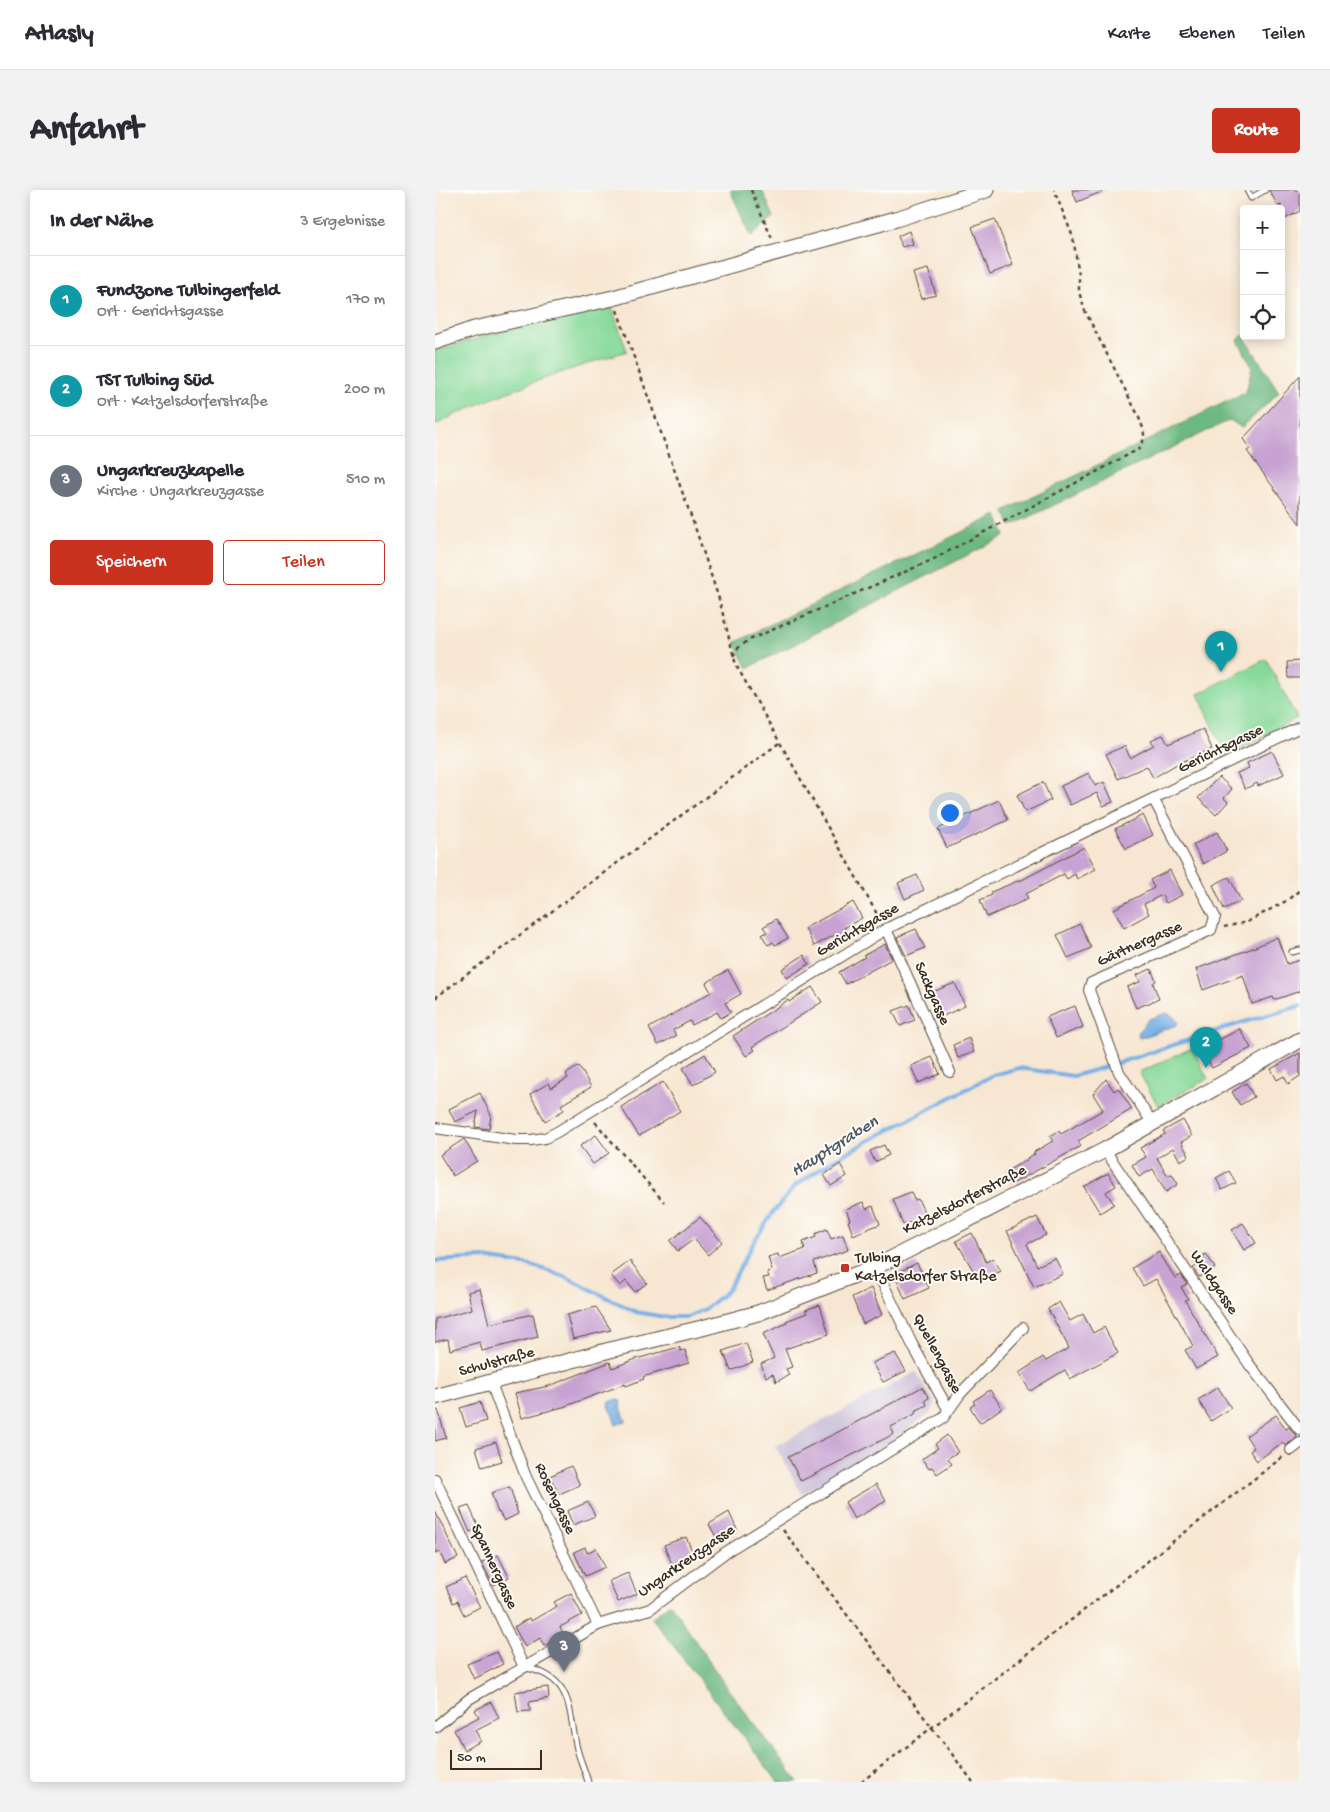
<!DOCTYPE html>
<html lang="de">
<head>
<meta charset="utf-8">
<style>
	:root { --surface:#fff; --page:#f2f2f3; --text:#2b2b33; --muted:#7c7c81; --line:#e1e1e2; --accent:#c8321e }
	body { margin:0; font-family:"Gochi Hand",sans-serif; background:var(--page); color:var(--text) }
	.controls { position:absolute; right:15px; top:15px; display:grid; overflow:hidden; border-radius:5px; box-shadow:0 2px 12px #0003 }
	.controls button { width:45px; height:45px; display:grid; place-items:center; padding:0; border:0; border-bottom:1px solid var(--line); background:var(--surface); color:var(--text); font:25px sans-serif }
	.scale { position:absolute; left:15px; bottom:12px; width:92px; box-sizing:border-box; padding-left:5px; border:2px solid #3b2a1e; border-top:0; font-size:14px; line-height:18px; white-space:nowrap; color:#3b2a1e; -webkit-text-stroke:4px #fdfcf7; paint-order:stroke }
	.you { position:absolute; left:514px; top:622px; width:18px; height:18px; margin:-12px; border:4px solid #fff; border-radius:50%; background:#1a73e8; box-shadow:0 0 0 8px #1a73e833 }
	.badge { display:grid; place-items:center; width:32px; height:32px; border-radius:50%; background:var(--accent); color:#fff; font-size:16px; font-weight:700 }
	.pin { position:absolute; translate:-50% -41px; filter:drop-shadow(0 1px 2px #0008) }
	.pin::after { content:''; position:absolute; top:26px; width:18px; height:15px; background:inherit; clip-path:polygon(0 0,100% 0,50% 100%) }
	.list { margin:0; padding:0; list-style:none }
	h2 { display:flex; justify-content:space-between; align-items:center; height:65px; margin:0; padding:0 20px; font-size:21px }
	h2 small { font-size:16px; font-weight:400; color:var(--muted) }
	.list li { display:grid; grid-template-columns:32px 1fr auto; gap:15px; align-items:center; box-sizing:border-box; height:90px; padding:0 20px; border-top:1px solid var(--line) }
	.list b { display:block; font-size:19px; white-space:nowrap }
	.list p { margin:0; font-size:16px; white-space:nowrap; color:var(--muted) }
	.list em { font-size:16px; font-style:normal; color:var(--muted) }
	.actions { display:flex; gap:10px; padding:15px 20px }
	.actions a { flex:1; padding:11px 0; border:1px solid var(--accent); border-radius:5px; text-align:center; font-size:18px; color:var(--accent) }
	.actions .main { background:var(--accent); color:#fff }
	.icon { flex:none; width:28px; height:28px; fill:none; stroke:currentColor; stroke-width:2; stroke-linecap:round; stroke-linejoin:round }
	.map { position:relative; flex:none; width:865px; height:1592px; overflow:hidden; border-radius:5px }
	header { display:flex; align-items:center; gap:30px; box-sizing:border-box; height:70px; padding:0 25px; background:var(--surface); border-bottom:1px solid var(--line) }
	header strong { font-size:24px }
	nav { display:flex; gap:28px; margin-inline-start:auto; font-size:18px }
	.intro { display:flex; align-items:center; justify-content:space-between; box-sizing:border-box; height:120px; padding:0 30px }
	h1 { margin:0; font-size:35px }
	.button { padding:12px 22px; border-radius:5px; background:var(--accent); color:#fff; font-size:18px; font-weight:700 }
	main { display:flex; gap:30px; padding:0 30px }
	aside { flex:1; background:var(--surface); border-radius:5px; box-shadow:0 2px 12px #0003 }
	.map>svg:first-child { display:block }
	.industrial { fill:#c8bfd8 }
	.green { fill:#87d99a; stroke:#61825c }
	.forest { fill:#6db982; stroke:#547250 }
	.water { fill:#75aee5; stroke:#586c82 }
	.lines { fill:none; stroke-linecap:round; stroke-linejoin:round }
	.stream { stroke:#75aee5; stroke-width:4 }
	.building { fill:#c7a2d2 }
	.lane-casing { stroke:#574639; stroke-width:7 }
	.street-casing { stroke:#574639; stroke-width:12 }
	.secondary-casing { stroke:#574639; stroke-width:17 }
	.path { stroke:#574639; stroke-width:2.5; stroke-dasharray:4 4; stroke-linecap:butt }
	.lane { stroke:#fff; stroke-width:5 }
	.street { stroke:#fff; stroke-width:10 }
	.secondary { stroke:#fff; stroke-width:15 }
	.poi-dot { fill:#c8321e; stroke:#fdfcf7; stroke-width:2 }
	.labels { text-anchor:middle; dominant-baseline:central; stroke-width:4; stroke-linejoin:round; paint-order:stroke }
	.street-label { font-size:16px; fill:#3b2a1e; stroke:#fdfcf7 }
	.poi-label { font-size:16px; fill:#3b2a1e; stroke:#fdfcf7; text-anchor:start }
	.water-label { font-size:18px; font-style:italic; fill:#4f5864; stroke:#fdfcf7 }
</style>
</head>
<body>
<header>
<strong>Atlasly</strong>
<nav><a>Karte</a><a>Ebenen</a><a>Teilen</a></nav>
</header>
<div class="intro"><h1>Anfahrt</h1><a class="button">Route</a></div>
<main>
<aside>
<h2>In der Nähe<small>3 Ergebnisse</small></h2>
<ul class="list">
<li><span class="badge" style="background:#0f9aa8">1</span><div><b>Fundzone Tulbingerfeld</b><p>Ort · Gerichtsgasse</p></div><em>170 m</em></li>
<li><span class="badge" style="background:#0f9aa8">2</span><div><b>TST Tulbing Süd</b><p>Ort · Katzelsdorferstraße</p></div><em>200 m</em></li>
<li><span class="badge" style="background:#6b7280">3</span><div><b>Ungarkreuzkapelle</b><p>Kirche · Ungarkreuzgasse</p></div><em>510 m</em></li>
</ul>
<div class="actions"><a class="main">Speichern</a><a>Teilen</a></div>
</aside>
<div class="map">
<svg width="865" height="1592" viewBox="0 0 865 1592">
	<rect width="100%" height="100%" fill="#fdfcf7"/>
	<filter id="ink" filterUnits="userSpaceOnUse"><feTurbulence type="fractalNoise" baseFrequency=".02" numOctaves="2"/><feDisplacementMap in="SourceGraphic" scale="10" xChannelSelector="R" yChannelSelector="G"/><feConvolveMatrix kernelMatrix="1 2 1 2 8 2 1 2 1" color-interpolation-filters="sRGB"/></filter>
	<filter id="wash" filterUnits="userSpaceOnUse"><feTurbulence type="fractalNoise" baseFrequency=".0096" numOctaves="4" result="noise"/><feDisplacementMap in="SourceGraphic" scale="20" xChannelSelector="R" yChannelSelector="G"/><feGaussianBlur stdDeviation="1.12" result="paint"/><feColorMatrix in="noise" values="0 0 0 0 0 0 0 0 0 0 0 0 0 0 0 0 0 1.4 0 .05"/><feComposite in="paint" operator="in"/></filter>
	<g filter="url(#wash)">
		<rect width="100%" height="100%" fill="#f7e7d2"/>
		<polygon class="industrial" points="481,1182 500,1213 496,1223 449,1256 367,1304 340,1256"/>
		<g class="green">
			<path d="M176 115 192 161C127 182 61 203 0 235V161L60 143Z"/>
			<polygon points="831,469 862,528 792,566 763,504"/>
			<polygon points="757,858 773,889 723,916 704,882"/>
		</g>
		<g class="forest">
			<polygon points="295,0 327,0 339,27 316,46"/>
			<polygon points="808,145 844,202 807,238 795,230 576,336 569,321 811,202 817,177 803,150"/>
			<polygon points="562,325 570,346 313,478 300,453 330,437"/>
			<polygon points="235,1413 292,1498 363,1592 343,1592 217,1428"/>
		</g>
		<g class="water">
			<path d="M731 823C737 825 740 827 743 833L742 835 705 848 703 847 704 841 714 829Z"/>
			<polygon points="182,1209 186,1211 185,1215 191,1231 181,1235 173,1212"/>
		</g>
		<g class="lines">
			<polyline class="stream" points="0,1071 49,1068 96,1075 131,1087 201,1122 230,1127 252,1127 270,1119 293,1100 317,1055 339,1021 360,996 395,972 435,950 558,885 584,878 638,886 674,876 809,832 865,816"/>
		</g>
		<g id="blocks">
			<g class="building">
				<polygon points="637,0 671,0 642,12"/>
				<polygon points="834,0 865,0 865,21 846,31 846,15 843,16"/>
				<polygon points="560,29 578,75 555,84 537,37"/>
				<polygon points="474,41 478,54 467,57 463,46"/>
				<polygon points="493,79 501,105 486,109 478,83"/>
				<polygon points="865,186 865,334 812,261 815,259 808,249"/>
				<polygon points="865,471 865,488 853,488 852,472"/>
				<polygon points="768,539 777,559 742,574 718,588 712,576 683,589 671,564 690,556 695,568 719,555 716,550 728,545 733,554"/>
				<polygon points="837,561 849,584 823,596 822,593 810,599 802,583 814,578 812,573"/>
				<polygon points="654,583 660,596 669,592 678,612 668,616 662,603 635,615 626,596"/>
				<polygon points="784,587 797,599 789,608 793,612 781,625 763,608"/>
				<polygon points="608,592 616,610 590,622 582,605"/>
				<polygon points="564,610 573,630 512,658 503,639"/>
				<polygon points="708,625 718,645 691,659 680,639"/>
				<polygon points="782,642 792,661 768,674 758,655"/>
				<polygon points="649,657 661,679 642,689 640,684 632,689 629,684 591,704 593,709 552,727 545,710 557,705 556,702 585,690 585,691"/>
				<polygon points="735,680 747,705 731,713 727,705 709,714 714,724 689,738 679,719 719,698 715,690"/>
				<polygon points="482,685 489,700 470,709 463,693"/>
				<polygon points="794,687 806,711 789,719 778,695"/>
				<polygon points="418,712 427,728 409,738 414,747 404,752 400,745 379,756 370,738"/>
				<polygon points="341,729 353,748 340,755 338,752 333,755 327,745 332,742 328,737"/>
				<polygon points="645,734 656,758 633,768 622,745"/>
				<polygon points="481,739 490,758 471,766 462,747"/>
				<polygon points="842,747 852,774 865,770 865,801 839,810 838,807 817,814 808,785 768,800 761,779 818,758"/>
				<polygon points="450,754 457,769 411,794 404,782 430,767 429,765"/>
				<polygon points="369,765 374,774 352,788 347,779"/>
				<polygon points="716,779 721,791 718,793 724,809 701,818 692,797 705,792 702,785"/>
				<polygon points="293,780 306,804 290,813 296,822 286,828 282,822 257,835 255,831 238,840 241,846 223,855 214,838 276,802 271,793"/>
				<polygon points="520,793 530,816 506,827 495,803"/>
				<polygon points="377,797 387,812 329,849 317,857 320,860 311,866 298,846 353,810 354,812"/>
				<polygon points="474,815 480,830 465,836 458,821"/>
				<polygon points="640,816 648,837 621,848 612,827"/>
				<polygon points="805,839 816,858 777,878 770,865 778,862 774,855"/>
				<polygon points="534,848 539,862 523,868 518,855"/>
				<polygon points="865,863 865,886 853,894 849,886 842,890 836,879"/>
				<polygon points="270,864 280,882 258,895 248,878"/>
				<polygon points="497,867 505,884 483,893 476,876"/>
				<polygon points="144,876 156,897 126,915 129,920 110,931 95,904 114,893 116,898 133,888 131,884"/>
				<polygon points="671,889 679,901 683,898 697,919 643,951 646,956 577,994 570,982 593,969 592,968 600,964 599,962 618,951 615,946 624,941 626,944 668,920 658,904"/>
				<polygon points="228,892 245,921 204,946 186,917"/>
				<polygon points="811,893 819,907 805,915 797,902"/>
				<polygon points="45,903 56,925 54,939 40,937 43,921 20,932 14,919"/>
				<polygon points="748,930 757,946 746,952 754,966 745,971 738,958 722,968 733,986 737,984 743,994 731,1002 718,979 704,987 697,975 711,967 705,958 730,944 728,941"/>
				<polygon points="161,945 174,963 158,974 145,956"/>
				<polygon points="29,949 42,971 18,986 5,965"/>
				<polygon points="449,955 454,965 440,972 435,961"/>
				<polygon points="405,974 412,986 396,996 389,985"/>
				<polygon points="794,981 801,993 787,1000 781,988"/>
				<polygon points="673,983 681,996 671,1002 679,1014 665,1023 649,997"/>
				<polygon points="476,1002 479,1010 483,1009 491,1026 468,1035 458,1009"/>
				<polygon points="428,1012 431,1019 438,1016 445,1034 418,1045 413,1031 415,1030 411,1019"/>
				<polygon points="265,1027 287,1052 273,1065 259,1049 243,1061 235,1051"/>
				<polygon points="602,1027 611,1045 592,1054 602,1076 620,1068 628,1084 599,1097 572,1041"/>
				<polygon points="808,1033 821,1053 809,1060 797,1040"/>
				<polygon points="392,1039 396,1049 408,1045 413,1060 379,1072 382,1083 332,1100 328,1088 334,1087 332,1082 337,1080 333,1067 343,1064 344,1068 370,1059 368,1052 381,1047 380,1044"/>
				<polygon points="537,1043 551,1072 558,1068 566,1081 545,1092 521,1051"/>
				<polygon points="724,1062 740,1088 746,1085 752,1094 746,1097 753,1109 750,1110 783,1167 761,1179 750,1160 758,1156 721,1089 708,1096 697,1078"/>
				<polygon points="771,1064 780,1078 764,1087 758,1078 762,1076 759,1071"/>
				<polygon points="195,1071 212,1093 200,1102 191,1091 185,1096 176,1085"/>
				<polygon points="482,1073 494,1098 470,1109 459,1084"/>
				<polygon points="436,1098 447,1125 428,1134 417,1107"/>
				<polygon points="45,1099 54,1134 98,1124 103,1147 47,1161 45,1152 15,1160 13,1149 0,1152 0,1129 37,1119 33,1102"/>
				<polygon points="624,1112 635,1131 648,1124 658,1143 669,1137 683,1163 635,1189 630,1180 595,1201 584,1183 608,1167 611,1171 634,1158 613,1119"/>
				<polygon points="385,1115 394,1144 350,1159 357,1177 351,1179 354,1185 341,1192 338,1184 331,1187 326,1174 339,1168 328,1144 352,1133 351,1131 372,1123 370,1120"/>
				<polygon points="161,1117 176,1140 138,1149 132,1125"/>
				<polygon points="311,1153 318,1172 296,1181 288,1161"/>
				<polygon points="244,1157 246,1161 250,1160 254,1173 208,1187 209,1189 191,1196 190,1194 128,1217 87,1228 80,1203 114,1196 175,1172 177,1178 201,1169"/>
				<polygon points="460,1163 471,1181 448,1192 437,1173"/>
				<polygon points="487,1197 494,1208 490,1210 492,1215 480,1221 480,1224 456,1237 459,1244 366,1291 353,1267 403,1242"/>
				<polygon points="783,1197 796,1218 776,1231 763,1210"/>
				<polygon points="555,1200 567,1218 545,1233 535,1217 540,1214 538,1211"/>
				<polygon points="45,1212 51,1231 31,1237 25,1218"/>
				<polygon points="0,1220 3,1220 11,1248 0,1251"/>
				<polygon points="841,1225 851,1239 854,1237 862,1247 850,1256 848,1252 822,1271 815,1261 819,1258 811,1246"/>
				<polygon points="512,1245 523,1262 513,1268 517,1274 502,1284 497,1277 494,1279 487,1269 503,1258 500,1254"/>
				<polygon points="61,1252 67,1271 47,1277 41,1258"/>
				<polygon points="136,1276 145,1295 124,1304 115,1286"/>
				<polygon points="441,1294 451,1311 419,1329 410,1312"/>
				<polygon points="75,1297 83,1324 69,1331 64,1322 63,1323 56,1303"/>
				<polygon points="153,1312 160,1326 138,1335 132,1321"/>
				<polygon points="34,1316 44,1338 35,1342 25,1319"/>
				<polygon points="0,1321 23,1368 10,1374 4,1361 0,1363"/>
				<polygon points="294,1322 302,1340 283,1351 274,1334"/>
				<polygon points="251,1347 259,1365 237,1374 229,1355"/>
				<polygon points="150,1357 152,1363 161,1358 170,1377 150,1386 139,1362"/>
				<polygon points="63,1365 74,1387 58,1395 47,1372"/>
				<polygon points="193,1383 202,1404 183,1412 174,1391"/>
				<polygon points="30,1388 45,1417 29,1425 22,1411 18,1413 11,1397"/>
				<polygon points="136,1403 147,1425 125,1437 129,1445 109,1456 105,1448 90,1457 79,1437 94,1428 96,1431 122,1416 119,1412"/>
				<polygon points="62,1462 68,1474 39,1489 32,1474"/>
				<polygon points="113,1497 114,1508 94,1512 95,1521 83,1522 80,1502"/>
				<polygon points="56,1512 64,1528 40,1540 46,1551 29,1560 19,1540 44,1527 40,1520"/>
			</g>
		</g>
	</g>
	<g filter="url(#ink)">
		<use href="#blocks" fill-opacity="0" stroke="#574639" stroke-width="1"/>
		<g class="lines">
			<g class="lane-casing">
				<g id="lane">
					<polyline points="812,0 816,8 830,0"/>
					<polyline points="857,762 865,760"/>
					<path d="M92 1478C139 1488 133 1521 142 1559 145 1570 150 1581 153 1592"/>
				</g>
			</g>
			<g class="street-casing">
				<g id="street">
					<polyline points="451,739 515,882"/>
					<polyline points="718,934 684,882 654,800 656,793 776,740 780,727 719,610"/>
					<polyline points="0,938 81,950 96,950 110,948 122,942 451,739 865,537"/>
					<polyline points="670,960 814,1174 865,1240"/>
					<polyline points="440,1077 477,1154 513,1219"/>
					<polyline points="56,1193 91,1287 163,1435"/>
					<polyline points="856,1260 865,1253"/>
					<polyline points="0,1289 89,1477"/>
					<polyline points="0,1537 34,1509 163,1435 215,1419 291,1362 508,1228 525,1204 588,1138"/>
				</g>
			</g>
			<g class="secondary-casing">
				<g id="secondary">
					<polyline points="0,152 39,139 178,108 461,29 551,0"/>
					<polyline points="0,1207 175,1160 267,1138 323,1123 440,1077 670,960 865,850"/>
				</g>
			</g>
			<g class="path">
				<polyline points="316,0 338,51"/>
				<polyline points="182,120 262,343 284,409 301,475 446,731"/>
				<path d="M298 466 303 458 314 450 497 370 704 259C713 245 708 239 703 225L650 121 644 102V85L638 47 619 0"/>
				<polyline points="789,737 812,732 851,711 865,700"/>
				<polyline points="0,808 344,553"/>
				<polyline points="160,932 229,1012"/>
				<polyline points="348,1340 538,1592"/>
				<polyline points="426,1592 849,1266"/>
			</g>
			<use href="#lane" class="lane"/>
			<use href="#street" class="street"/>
			<use href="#secondary" class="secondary"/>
		</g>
	</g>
	<rect class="poi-dot" x="405" y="1073" width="10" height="10" rx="2.5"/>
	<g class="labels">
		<g class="street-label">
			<text transform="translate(786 560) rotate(-26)">Gerichtsgasse</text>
			<text transform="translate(423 741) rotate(-30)">Gerichtsgasse</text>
			<text transform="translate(705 755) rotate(-24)">Gärtnergasse</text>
			<text transform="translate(496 804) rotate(66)">Sackgasse</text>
			<text transform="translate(530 1011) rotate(-27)">Katzelsdorferstraße</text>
			<text transform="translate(778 1093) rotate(56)">Waldgasse</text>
			<text transform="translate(501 1164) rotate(62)">Quellengasse</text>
			<text transform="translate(62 1173) rotate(-15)">Schulstraße</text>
			<text transform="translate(119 1309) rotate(65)">Rosengasse</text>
			<text transform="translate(252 1372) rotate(-35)">Ungarkreuzgasse</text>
			<text transform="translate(58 1377) rotate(65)">Spannergasse</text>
		</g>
		<g class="poi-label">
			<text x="420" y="1069">Tulbing<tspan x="420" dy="18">Katzelsdorfer Straße</tspan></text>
		</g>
		<g class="water-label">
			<text transform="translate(400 957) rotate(-32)">Hauptgraben</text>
		</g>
	</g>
</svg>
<div class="controls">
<button>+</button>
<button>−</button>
<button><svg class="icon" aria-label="locate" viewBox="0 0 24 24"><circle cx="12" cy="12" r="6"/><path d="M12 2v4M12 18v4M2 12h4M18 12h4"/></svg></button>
</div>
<div class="scale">50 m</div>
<div class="you"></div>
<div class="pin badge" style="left:786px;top:482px;background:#0f9aa8">1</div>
<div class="pin badge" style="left:771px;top:878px;background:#0f9aa8">2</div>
<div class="pin badge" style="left:129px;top:1482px;background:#6b7280">3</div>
</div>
</main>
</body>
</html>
